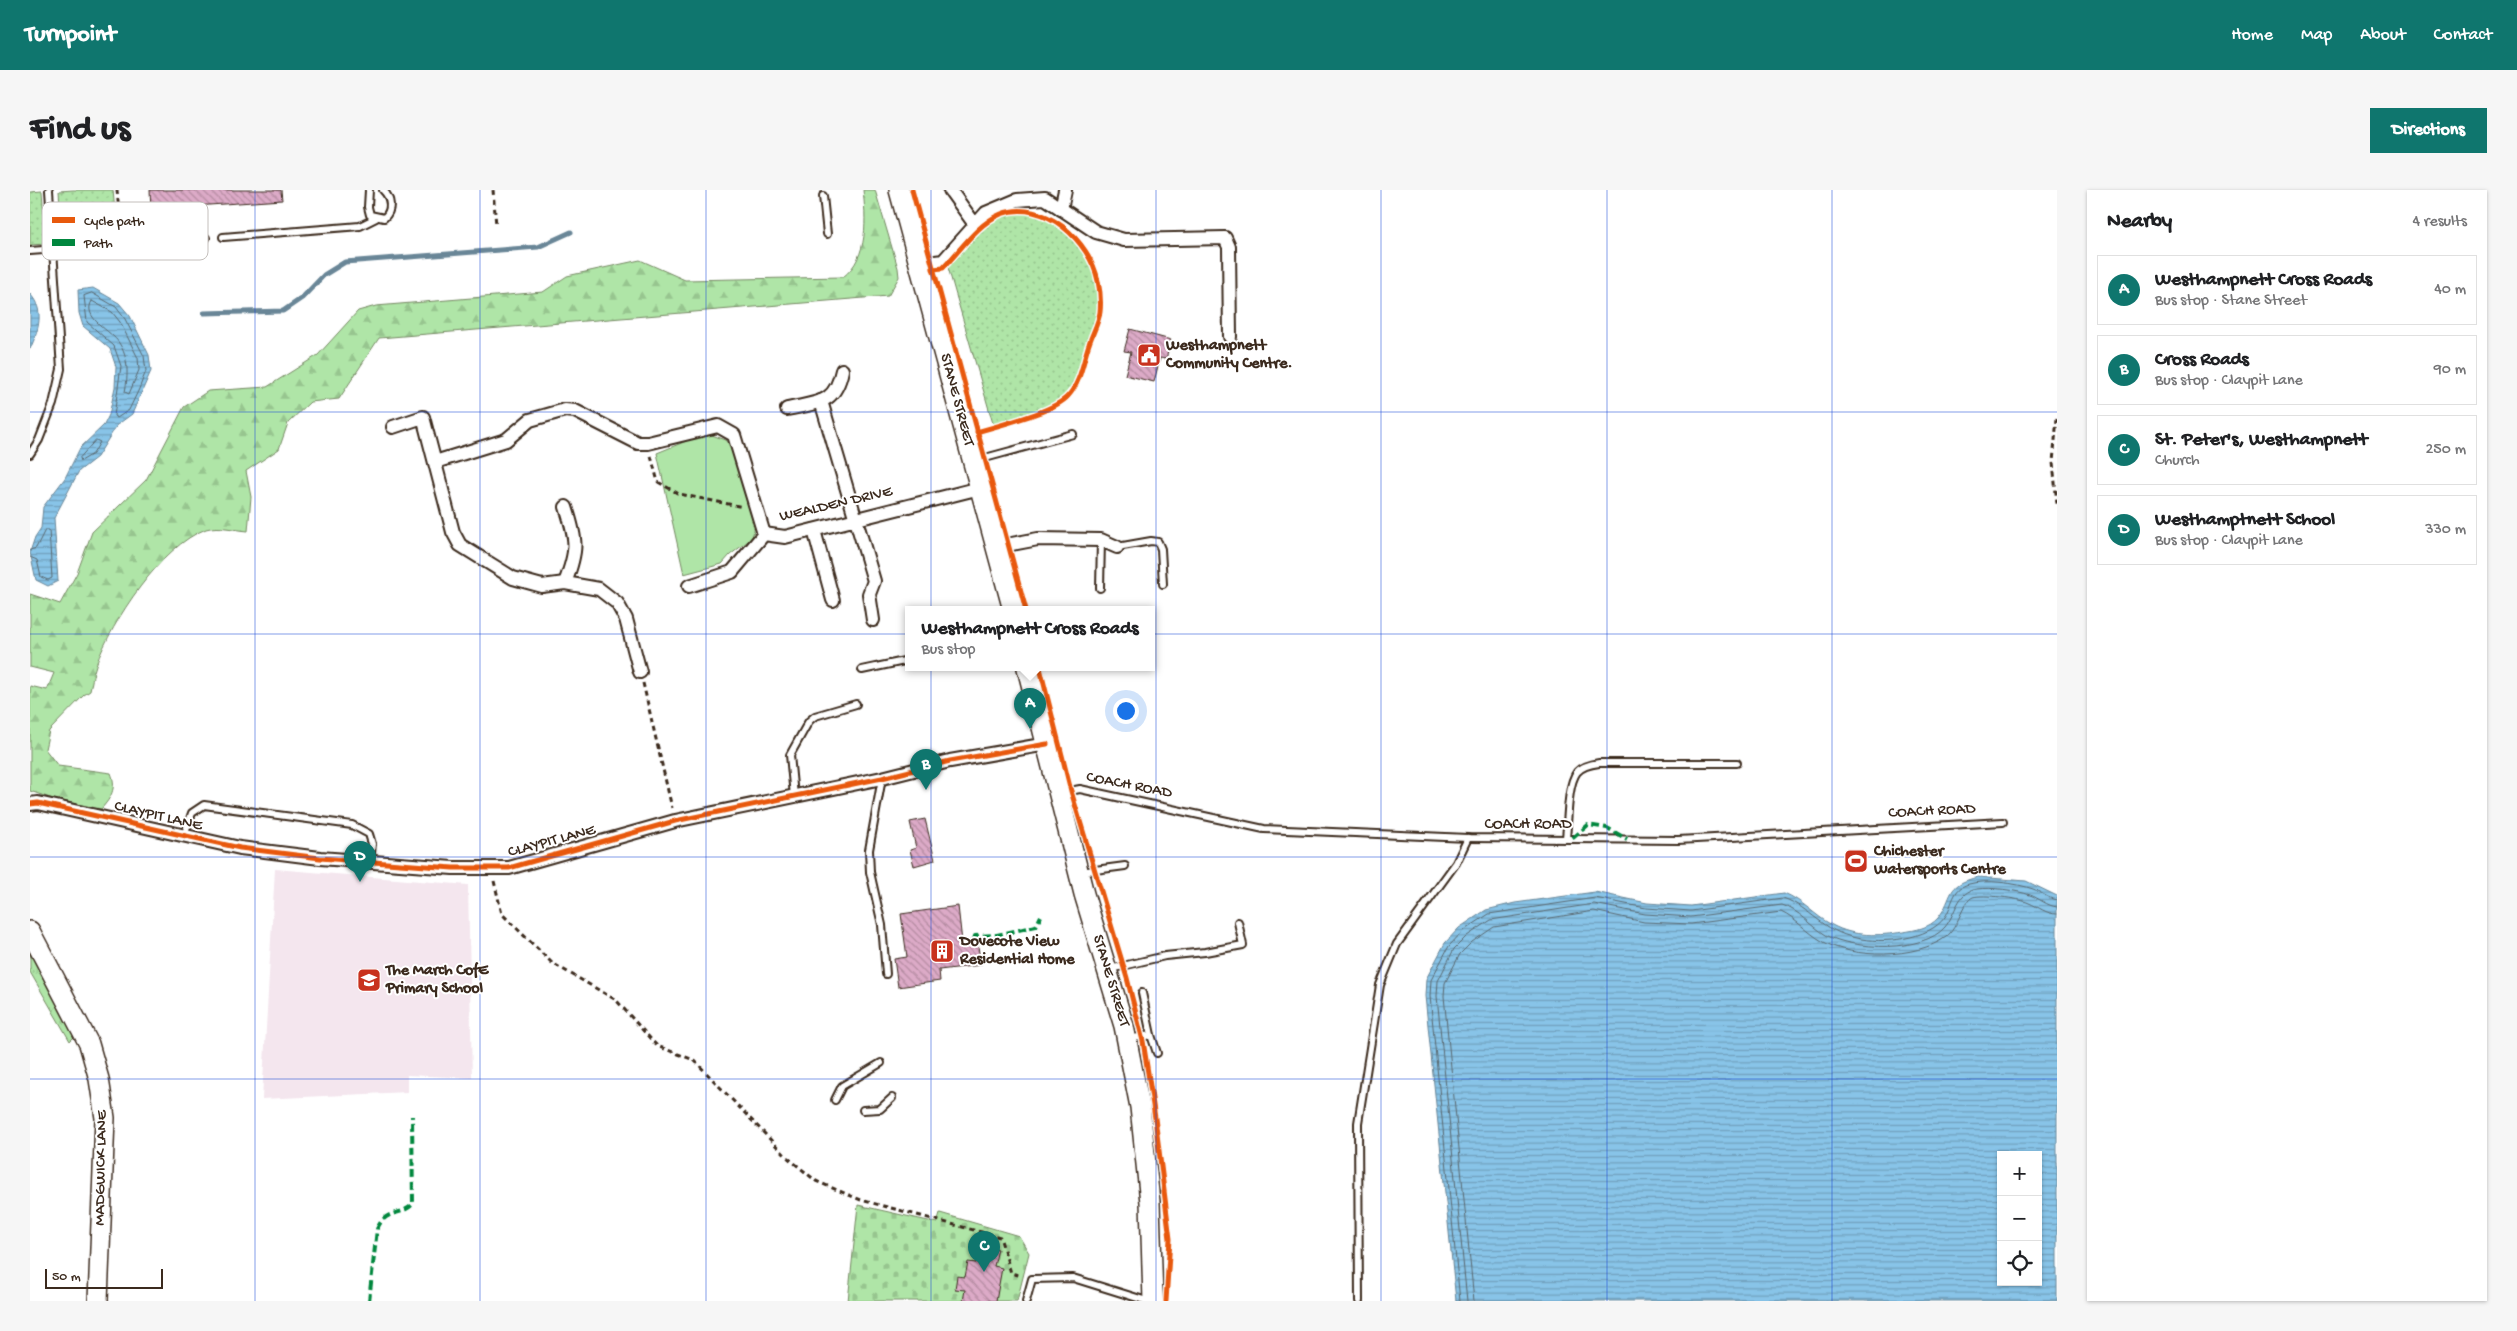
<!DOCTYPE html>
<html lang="en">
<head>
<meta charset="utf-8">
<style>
	:root { --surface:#fff; --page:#f6f6f6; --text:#202124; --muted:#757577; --line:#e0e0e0; --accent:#0f766e }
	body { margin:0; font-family:"Gochi Hand",sans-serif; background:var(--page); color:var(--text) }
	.controls { position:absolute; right:15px; bottom:15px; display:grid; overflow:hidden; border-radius:0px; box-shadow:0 1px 4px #0004 }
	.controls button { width:45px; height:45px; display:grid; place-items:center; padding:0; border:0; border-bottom:1px solid var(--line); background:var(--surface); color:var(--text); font:25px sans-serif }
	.scale { position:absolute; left:15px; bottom:12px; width:118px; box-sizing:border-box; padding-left:5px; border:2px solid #3b2a1e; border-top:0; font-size:14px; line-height:18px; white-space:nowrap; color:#3b2a1e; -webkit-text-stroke:4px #fff; paint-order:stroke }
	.you { position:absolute; left:1095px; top:520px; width:18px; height:18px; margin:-12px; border:4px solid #fff; border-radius:50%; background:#1a73e8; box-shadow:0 0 0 8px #1a73e833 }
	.badge { display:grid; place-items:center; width:32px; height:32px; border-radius:50%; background:var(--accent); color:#fff; font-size:16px; font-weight:700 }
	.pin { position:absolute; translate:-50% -41px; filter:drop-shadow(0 1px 2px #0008) }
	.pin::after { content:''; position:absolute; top:26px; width:18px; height:15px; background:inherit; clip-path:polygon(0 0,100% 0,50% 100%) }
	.popup { position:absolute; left:875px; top:416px; width:250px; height:65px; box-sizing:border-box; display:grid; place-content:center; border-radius:0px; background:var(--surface); filter:drop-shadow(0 1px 4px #0005); font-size:16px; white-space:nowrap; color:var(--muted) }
	.popup b { font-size:19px; color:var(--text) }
	.popup::after { content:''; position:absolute; left:50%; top:100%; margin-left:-10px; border:10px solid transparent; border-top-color:var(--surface) }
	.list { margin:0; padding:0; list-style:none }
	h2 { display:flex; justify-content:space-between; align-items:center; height:65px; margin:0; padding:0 20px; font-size:21px }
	h2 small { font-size:16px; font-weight:400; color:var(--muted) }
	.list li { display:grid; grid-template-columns:32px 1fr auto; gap:15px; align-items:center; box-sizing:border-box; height:70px; margin:0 10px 10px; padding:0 10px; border:1px solid var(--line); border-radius:0px }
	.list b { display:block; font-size:19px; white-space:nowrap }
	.list p { margin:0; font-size:16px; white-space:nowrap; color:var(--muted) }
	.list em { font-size:16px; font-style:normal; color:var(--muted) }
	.icon { flex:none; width:28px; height:28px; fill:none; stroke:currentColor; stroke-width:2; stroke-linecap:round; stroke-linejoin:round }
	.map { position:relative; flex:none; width:2027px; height:1111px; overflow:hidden; border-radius:0px }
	header { display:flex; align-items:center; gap:30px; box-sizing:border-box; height:70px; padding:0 25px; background:var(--accent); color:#fff }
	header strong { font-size:24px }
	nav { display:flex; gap:28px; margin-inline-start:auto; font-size:18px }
	.intro { display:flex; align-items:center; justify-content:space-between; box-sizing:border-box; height:120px; padding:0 30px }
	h1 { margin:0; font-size:35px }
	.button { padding:12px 22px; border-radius:0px; background:var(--accent); color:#fff; font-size:18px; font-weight:700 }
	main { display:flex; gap:30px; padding:0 30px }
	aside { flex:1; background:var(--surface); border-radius:0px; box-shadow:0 1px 4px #0004 }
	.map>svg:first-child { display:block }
	.built { fill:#f4e6ee }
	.grass { fill:url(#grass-tufts); stroke:#758862 }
	.forest { fill:url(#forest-firs); stroke:#758862 }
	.cemetery { fill:url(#cemetery-stones); stroke:#758862 }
	.park { fill:url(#park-dots); stroke:#758862 }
	.garden { fill:#afe5a7; stroke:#758862 }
	.water { fill:url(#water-rules); stroke:#698697; fill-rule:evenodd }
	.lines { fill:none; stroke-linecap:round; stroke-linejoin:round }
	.shore { stroke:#5a686f; stroke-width:1 }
	.stream { stroke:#698697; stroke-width:5 }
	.building { fill:url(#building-back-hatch); stroke:#3b2a1e }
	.lane-casing { stroke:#3b2a1e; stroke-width:10 }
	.street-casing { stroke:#3b2a1e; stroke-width:16 }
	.secondary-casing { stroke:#3b2a1e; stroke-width:22 }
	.path { stroke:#3b2a1e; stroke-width:3; stroke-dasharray:5 4; stroke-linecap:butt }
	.lane { stroke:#fff; stroke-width:6 }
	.street { stroke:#fff; stroke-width:12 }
	.secondary { stroke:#fff; stroke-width:19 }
	.quiet { stroke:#00873e; stroke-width:4; stroke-dasharray:8 4; stroke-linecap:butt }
	.cycleway-casing { stroke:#fff; stroke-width:8 }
	.cycleway { stroke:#e8590c; stroke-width:5 }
	.grid { fill:none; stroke:#1d4ed8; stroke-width:1; stroke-opacity:0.55 }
	.labels { text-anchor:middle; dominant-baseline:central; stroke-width:4; stroke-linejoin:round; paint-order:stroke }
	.poi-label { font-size:16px; font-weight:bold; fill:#3b2a1e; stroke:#fff; text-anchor:start }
	.street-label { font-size:16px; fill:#3b2a1e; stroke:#fff }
	.key { fill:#fff; stroke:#c4bfbc; stroke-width:1 }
	.key-label { font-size:14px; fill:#3b2a1e }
</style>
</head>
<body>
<header>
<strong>Turnpoint</strong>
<nav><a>Home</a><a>Map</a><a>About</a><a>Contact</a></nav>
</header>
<div class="intro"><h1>Find us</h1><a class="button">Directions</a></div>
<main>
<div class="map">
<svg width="2027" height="1111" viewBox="0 0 2027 1111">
	<defs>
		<pattern id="grass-tufts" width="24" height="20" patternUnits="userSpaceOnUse" patternTransform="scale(1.25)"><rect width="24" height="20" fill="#afe5a7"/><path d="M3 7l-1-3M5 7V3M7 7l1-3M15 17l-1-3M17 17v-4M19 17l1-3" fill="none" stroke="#97c58f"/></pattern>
		<pattern id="forest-firs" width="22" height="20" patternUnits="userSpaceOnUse" patternTransform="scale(1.25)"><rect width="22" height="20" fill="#afe5a7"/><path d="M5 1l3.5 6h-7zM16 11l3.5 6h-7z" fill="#97c58f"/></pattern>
		<pattern id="cemetery-stones" width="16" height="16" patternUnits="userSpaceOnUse" patternTransform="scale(1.25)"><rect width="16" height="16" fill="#afe5a7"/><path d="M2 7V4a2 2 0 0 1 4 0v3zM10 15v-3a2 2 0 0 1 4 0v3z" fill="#97c58f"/></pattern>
		<pattern id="park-dots" width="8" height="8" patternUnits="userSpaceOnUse" patternTransform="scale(1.25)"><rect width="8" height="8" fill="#afe5a7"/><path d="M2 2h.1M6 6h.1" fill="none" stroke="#97c58f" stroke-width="1.8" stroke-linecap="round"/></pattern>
		<pattern id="water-rules" width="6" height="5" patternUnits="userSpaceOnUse" patternTransform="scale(1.25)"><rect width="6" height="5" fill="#88c4e8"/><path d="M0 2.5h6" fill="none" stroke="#709fbb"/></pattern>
		<pattern id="building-back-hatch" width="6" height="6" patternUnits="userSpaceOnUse" patternTransform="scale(1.25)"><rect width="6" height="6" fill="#dcaac7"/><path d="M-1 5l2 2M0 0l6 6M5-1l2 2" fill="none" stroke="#b48ba1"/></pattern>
	</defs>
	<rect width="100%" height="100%" fill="#fff"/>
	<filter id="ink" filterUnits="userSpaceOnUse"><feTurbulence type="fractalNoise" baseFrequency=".02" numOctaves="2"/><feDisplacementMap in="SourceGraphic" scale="10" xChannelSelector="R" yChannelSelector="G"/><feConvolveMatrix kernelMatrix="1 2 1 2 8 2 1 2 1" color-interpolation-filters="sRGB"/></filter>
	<g filter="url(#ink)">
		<polygon class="built" points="245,679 438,695 442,888 377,885 377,902 232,909"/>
		<polygon class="grass" points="0,757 45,846 40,851 0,782"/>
		<path class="forest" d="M833 0H845L868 78 869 87 858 106 349 148 309 209 280 212 258 233 249 259 216 281 221 307 218 341C205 340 189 335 176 339 131 356 82 431 66 475 63 483 62 493 60 501L54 505 19 541 15 559 28 576 81 583C87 598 81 608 71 619L23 609 0 601V496L17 500 24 483 0 477V404L30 414 47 383 62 342 116 290 154 217 178 201 237 197 288 165 328 121 346 116 513 102 537 86 610 70 655 90 813 87C839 67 836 28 833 0Z"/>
		<polygon class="cemetery" points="828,1015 907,1033 910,1023 989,1046 999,1063 987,1111 818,1111"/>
		<g class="park">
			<polygon points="43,0 83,0 87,44 32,49 29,1"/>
			<polygon points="12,1 16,54 0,55 0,2"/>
			<path d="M990 21 1013 23 1037 41 1060 67 1068 91 1070 122 1048 191 1037 207 1015 220 964 237 917 74C942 47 953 27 990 21Z"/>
		</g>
		<polygon class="garden" points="676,243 696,250 704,259 725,336 722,348 700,365 692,374 654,384 627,263"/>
		<g class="water">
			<polygon points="63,98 89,113 100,126 119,165 121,181 102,224 87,235 67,267 49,281 24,328 28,391 18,396 6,390 0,362 5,347 11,338 13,317 35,288 50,258 74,235 79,225 85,197 86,177 80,159 53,136 49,123 48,100"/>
			<path d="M0 104C15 120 9 140 0 159Z"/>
			<path d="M1948 687 1996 691 2027 706V1111H1426L1395 806 1396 789 1415 753 1429 738 1456 720 1485 713 1565 702 1617 713 1661 716 1754 703C1772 710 1785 726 1802 735 1824 747 1849 746 1873 742 1886 740 1899 738 1908 728 1925 706 1914 695 1948 687ZM1971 965H2008V1092H1971Z"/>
		</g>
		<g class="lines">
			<g class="shore">
				<polygon points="62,103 86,117 95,129 114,166 116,181 109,199 99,220 87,228 84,226 91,176 84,156 57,132 54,106"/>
				<path d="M62 111 82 122 90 132 108 168 109 180 99 204 95 202C98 186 99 168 89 153 82 141 51 128 62 111Z"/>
				<polygon points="66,250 70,252 63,264 51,271 50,268"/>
				<polyline points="0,360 6,358 15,340 19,340 22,388 18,390 11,387 7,370 0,367"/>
				<path d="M1430 1111 1400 806 1401 790 1419 756 1433 741 1459 724 1565 708 1616 718 1661 721 1753 708C1781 718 1792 741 1826 748 1852 754 1899 750 1915 727 1923 715 1922 698 1939 694 1956 689 1986 693 2003 699 2011 702 2018 709 2027 710"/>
				<path d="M1437 1111 1407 806 1408 791 1424 759 1437 746 1461 730 1564 714 1615 724 1661 727 1752 715C1769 720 1781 736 1796 745 1823 760 1893 763 1915 737 1926 724 1927 701 1947 699 1961 697 1986 700 2000 705 2009 708 2017 716 2027 717"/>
				<path d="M1444 1111 1414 806 1415 793 1430 764 1442 752 1464 737 1564 721 1614 732 1661 734 1751 722C1766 729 1778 743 1792 751 1823 769 1886 769 1916 747 1928 738 1933 711 1943 707 1953 704 1989 708 1999 713 2009 717 2016 724 2027 724"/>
			</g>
			<polyline class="stream" points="174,123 253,121 272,108 294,85 315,72 508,57 541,42"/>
		</g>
		<g class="building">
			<polygon points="120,0 251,0 252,10 121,19"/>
			<polygon points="1100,139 1141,150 1136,169 1130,168 1124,192 1095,185 1101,162 1094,161"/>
			<polygon points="895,629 905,670 884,676 880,660 886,658 880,632"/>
			<polygon points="928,716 932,752 947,750 951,775 909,780 910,791 868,797 864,769 877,767 871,724"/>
			<polygon points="954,1056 968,1059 964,1076 972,1078 966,1111 933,1111 935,1100 925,1099 927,1086 935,1087 938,1072 946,1073 949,1062 952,1063"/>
		</g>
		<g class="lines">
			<g class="lane-casing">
				<g id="lane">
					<path d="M339 0 338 17 340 25 354 28C363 20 361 8 353 0"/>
					<polyline points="793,6 797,44"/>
					<polyline points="193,47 330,36 346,28"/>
					<polyline points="0,61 176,48"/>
					<polyline points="0,264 9,250 23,214 31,179 19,0"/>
					<polyline points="944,271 1043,244"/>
					<polyline points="1087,357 1121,351 1128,352 1131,359 1133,394"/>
					<polyline points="1070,398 1071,350"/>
					<polyline points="832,480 879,470"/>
					<polyline points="852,588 839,660 840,682 852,735 856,784"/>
					<polyline points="1029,603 1050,599 1234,639 1438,648 1648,650 1973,632"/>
					<polyline points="764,606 760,565 779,531 785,526 826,514"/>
					<polyline points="154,646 162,623 174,615 322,635 339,644 342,654 340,671"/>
					<path d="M1536 648C1538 632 1537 595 1547 582 1552 576 1562 574 1569 573H1707"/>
					<polyline points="1050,682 1095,676"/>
					<polyline points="1080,779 1135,766 1175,762 1213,755 1208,732"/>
					<polyline points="1121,845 1127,863"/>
					<polyline points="1098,849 1121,845 1112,803"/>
					<polyline points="805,910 812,896 851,873"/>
					<polyline points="833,920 850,919 862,908"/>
					<polyline points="996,1111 1002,1089 1043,1088 1117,1111"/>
					<polyline points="1329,1111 1328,933 1350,795 1367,754 1426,673 1438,648"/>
				</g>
			</g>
			<g class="street-casing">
				<g id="street">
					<polyline points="920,0 946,36"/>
					<polyline points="1031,19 1035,0"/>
					<polyline points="889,74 913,71 956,23 987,10 1015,8 1066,42 1094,50 1195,48 1199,57 1200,147"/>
					<polyline points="791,211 844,391 839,404 843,430"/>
					<path d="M757 219C788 212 805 215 812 180"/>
					<polyline points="363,237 393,227 423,342 430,355 483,388 512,396 535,393 569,399 587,413 596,429 610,482"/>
					<polyline points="405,272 476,250 500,230 535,220 545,221 608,253 618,253 688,236 704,245 734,344"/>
					<polyline points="784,340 803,410"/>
					<polyline points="734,344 755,347 950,298"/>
					<polyline points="966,357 1008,349 1071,350 1087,357"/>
					<path d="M535 393C548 359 547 351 536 317"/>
					<polyline points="659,396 702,382 734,344"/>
					<polyline points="0,614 8,613 210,658 290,668 423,678 479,678 645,631 852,588 920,571 1017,554"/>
				</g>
			</g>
			<g class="secondary-casing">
				<g id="secondary">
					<polyline points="869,0 983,420"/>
					<polyline points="997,478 1054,704 1094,836 1110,917 1120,1012 1123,1111"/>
					<polyline points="0,741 59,854 69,889 75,928 68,1111"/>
				</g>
			</g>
			<g class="path">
				<polyline points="87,0 91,44"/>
				<polyline points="463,0 466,35"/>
				<polyline points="2027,228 2023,272 2027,314"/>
				<polyline points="621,266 628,292 649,304 713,317"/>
				<polyline points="613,493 642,618"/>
				<polyline points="464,691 472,724 522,773 586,810 627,856 664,870 757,967 786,991 831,1010 970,1047 981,1083 992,1086"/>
			</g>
			<use href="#lane" class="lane"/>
			<use href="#street" class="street"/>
			<use href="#secondary" class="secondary"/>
			<g class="quiet">
				<polyline points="1543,648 1558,635 1577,638 1597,649"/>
				<polyline points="944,750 945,746 967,745 1006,736 1011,726"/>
				<path d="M339 1111 347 1039C356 1018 371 1027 383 1014L382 926"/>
			</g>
			<g class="cycleway-casing">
				<g id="cycleway">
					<polyline points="882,0 996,420"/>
					<path d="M903 79 913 78C930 61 947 34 971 24 1014 8 1060 51 1068 91 1070 100 1071 113 1070 122 1069 132 1062 144 1059 154 1053 171 1051 192 1038 206 1024 222 969 235 947 242"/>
					<polyline points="1010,478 1041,601 1097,788 1113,851 1125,928 1140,1049 1136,1111"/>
					<polyline points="0,614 8,613 210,658 290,668 423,678 479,678 645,631 852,588 920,571 1017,554"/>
				</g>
			</g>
			<use href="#cycleway" class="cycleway"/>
		</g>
	</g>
	<path class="grid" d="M225 0V1111M450 0V1111M676 0V1111M901 0V1111M1126 0V1111M1351 0V1111M1577 0V1111M1802 0V1111M0 222H2027M0 444H2027M0 667H2027M0 889H2027"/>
	<defs>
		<g id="civic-square" transform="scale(1.25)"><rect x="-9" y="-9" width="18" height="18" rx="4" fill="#c8321e" stroke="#fff"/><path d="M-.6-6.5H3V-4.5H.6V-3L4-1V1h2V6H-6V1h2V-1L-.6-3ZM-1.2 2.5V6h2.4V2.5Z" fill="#fff"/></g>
		<g id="stadium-square" transform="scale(1.25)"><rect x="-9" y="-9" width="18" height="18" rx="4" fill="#c8321e" stroke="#fff"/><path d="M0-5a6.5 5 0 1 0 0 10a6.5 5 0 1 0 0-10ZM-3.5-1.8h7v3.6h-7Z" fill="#fff"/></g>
		<g id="building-square" transform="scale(1.25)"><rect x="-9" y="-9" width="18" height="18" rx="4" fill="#c8321e" stroke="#fff"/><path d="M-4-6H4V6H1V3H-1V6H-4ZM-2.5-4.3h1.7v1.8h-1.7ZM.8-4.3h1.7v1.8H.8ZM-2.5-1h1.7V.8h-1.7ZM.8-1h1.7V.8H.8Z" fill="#fff"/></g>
		<g id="school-square" transform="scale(1.25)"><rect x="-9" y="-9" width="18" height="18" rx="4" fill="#c8321e" stroke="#fff"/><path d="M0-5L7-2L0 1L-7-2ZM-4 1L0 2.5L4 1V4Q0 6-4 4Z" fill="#fff"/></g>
	</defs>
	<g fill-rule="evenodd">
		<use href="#civic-square" x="1119" y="165"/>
		<use href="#stadium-square" x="1826" y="671"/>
		<use href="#building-square" x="912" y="761"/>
		<use href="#school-square" x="339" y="790"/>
	</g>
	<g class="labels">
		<g class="poi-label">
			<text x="1136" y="156">Westhampnett<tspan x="1136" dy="18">Community Centre.</tspan></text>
			<text x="1844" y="662">Chichester<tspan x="1844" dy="18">Watersports Centre</tspan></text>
			<text x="930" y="752">Dovecote View<tspan x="930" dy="18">Residential Home</tspan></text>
			<text x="356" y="781">The March CofE<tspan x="356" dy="18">Primary School</tspan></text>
		</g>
		<g class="street-label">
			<text transform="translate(926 210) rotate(75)">STANE STREET</text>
			<text transform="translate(806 315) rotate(-13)">WEALDEN DRIVE</text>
			<text transform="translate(1099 596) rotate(11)">COACH ROAD</text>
			<text transform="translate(1902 622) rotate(-3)">COACH ROAD</text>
			<text transform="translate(128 627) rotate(13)">CLAYPIT LANE</text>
			<text x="1498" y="635">COACH ROAD</text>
			<text transform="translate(522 652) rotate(-15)">CLAYPIT LANE</text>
			<text transform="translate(1080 791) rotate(73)">STANE STREET</text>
			<text transform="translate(72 978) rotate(-89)">MADGWICK LANE</text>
		</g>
	</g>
	<rect x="12" y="12" width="166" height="58" rx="8" class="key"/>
	<rect x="22" y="27" width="23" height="6" fill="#e8590c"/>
	<rect x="22" y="49" width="23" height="7" fill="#00873e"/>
	<g class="key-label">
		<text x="54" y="35">Cycle path</text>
		<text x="54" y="57">Path</text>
	</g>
</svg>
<div class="controls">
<button>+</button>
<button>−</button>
<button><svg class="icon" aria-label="locate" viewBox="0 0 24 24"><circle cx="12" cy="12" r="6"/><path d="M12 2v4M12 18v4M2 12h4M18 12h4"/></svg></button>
</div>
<div class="scale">50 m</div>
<div class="you"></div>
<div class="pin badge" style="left:1000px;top:539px">A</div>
<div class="popup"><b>Westhampnett Cross Roads</b>Bus stop</div>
<div class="pin badge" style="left:896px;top:600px">B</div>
<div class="pin badge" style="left:954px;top:1082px">C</div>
<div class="pin badge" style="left:330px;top:692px">D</div>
</div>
<aside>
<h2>Nearby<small>4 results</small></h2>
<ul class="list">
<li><span class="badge">A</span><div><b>Westhampnett Cross Roads</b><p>Bus stop · Stane Street</p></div><em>40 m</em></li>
<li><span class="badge">B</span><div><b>Cross Roads</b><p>Bus stop · Claypit Lane</p></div><em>90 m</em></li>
<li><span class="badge">C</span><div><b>St. Peter's, Westhampnett</b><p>Church</p></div><em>250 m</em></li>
<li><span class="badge">D</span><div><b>Westhamptnett School</b><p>Bus stop · Claypit Lane</p></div><em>330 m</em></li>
</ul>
</aside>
</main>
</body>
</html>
